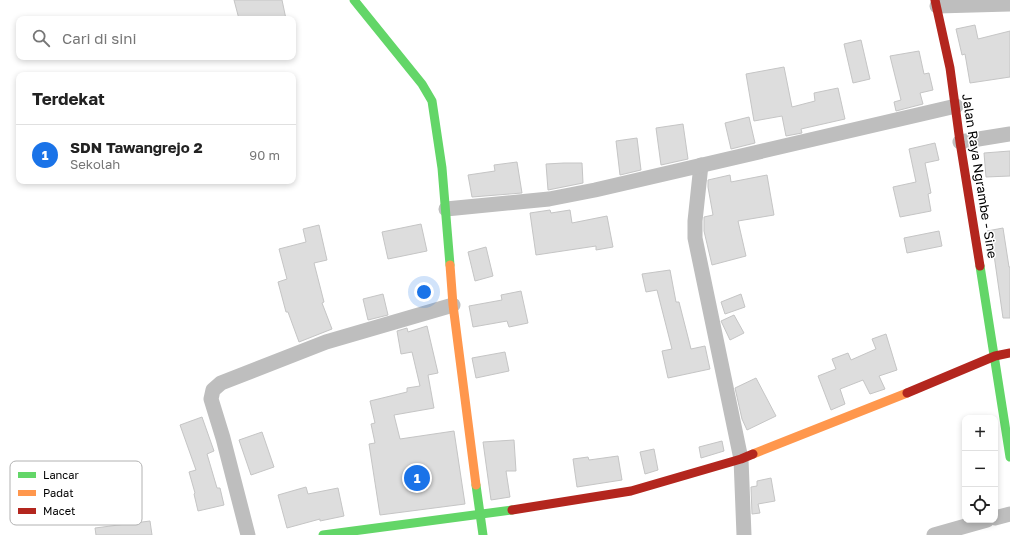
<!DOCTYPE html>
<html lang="id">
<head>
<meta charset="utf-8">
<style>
	:root { --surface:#fff; --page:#f2f2f2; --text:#222; --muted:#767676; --line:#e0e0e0; --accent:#1a73e8 }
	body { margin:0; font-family:"Golos Text",sans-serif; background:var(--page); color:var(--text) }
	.controls { position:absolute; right:12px; bottom:12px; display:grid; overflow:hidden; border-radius:8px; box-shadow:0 2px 6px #0003 }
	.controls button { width:36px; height:36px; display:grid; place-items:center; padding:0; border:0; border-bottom:1px solid var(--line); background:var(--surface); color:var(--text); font:20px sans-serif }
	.you { position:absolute; left:424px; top:292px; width:14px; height:14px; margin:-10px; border:3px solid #fff; border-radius:50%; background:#1a73e8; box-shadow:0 0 0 6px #1a73e833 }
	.badge { display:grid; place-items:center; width:26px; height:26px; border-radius:50%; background:var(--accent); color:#fff; font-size:13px; font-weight:700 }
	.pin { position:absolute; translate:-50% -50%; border:2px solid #fff; box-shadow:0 1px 4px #0006 }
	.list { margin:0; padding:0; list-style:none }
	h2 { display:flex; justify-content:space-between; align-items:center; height:52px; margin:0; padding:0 16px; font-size:17px }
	h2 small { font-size:13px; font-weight:400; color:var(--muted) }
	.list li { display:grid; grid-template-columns:26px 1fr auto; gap:12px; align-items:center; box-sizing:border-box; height:60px; padding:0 16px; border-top:1px solid var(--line) }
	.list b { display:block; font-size:15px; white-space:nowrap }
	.list p { margin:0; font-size:13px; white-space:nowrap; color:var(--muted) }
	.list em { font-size:13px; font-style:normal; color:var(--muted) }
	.icon { flex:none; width:22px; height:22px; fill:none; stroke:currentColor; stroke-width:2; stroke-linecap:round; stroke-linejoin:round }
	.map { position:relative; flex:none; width:1010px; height:535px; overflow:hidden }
	.search { position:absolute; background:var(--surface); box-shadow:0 2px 6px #0003; left:16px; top:16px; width:280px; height:44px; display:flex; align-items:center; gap:10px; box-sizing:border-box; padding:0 14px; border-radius:8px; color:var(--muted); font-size:15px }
	.panel { position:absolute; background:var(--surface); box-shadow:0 2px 6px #0003; left:16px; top:72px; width:280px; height:112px; border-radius:8px }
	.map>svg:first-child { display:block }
	.building { fill:#ddd; stroke:#c5c5c5 }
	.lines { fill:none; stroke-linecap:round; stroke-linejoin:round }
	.street { stroke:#bebebe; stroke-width:15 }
	.fast { stroke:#63d668; stroke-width:9 }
	.slow { stroke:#ff974d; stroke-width:9 }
	.jam { stroke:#b3261e; stroke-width:9 }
	.labels { text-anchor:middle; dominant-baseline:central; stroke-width:3; stroke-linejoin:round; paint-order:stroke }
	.street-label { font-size:13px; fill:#000; stroke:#fff }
	.key { fill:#fff; stroke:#b2b2b2; stroke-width:1 }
	.key-label { font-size:11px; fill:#000 }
</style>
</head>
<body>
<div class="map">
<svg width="1010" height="535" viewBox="0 0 1010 535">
	<rect width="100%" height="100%" fill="#fff"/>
	<g class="building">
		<polygon points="234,0 282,0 286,19 239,19"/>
		<polygon points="975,25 978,39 1010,31 1010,77 970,83 965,54 962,55 956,29"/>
		<polygon points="861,40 870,79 853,83 844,44"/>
		<polygon points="919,51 924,74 929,73 933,90 920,93 923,104 896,111 894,102 901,100 890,56"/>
		<polygon points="784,67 792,107 815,101 814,93 838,88 845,119 801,129 802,133 786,136 782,116 754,121 746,74"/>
		<polygon points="749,117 755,143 731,149 725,123"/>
		<polygon points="683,124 688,159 661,165 656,128"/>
		<polygon points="637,138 641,170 620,175 616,141"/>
		<polygon points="935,143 939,160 925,163 931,193 928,194 931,211 900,217 893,187 916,182 909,149"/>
		<polygon points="1010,151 1010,176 986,177 984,153"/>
		<polygon points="517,162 522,193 472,197 468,175 495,171 494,165"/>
		<polygon points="564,163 582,163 583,183 548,190 546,164"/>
		<polygon points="730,175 731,182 767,175 774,215 738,221 746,256 712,265 704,231 704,217 713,215 708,187 708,180"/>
		<polygon points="550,210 551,213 570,210 572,223 607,216 613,247 596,250 596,246 536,255 530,213"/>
		<polygon points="421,224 427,251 388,259 382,232"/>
		<polygon points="319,225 327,260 314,263 324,302 322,303 332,329 299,342 288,312 286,312 278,282 287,279 279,249 306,242 303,229"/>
		<polygon points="1003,228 1009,267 1010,267 1010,318 1003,318 994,255 991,255 987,231"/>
		<polygon points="939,231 942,246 907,253 904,238"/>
		<polygon points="486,247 493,276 475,281 468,252"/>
		<polygon points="670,270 676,302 679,302 691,349 705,346 710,369 668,378 662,351 672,349 657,290 646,292 642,274"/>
		<polygon points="521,291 528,323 509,327 507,321 473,327 469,306 502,300 501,295"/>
		<polygon points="383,294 388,315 368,320 363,299"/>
		<polygon points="741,294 745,307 725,314 721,302"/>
		<polygon points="734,315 744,333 730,340 721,321"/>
		<polygon points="427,326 438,373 428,375 434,408 394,415 400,439 454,431 465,504 380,515 369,444 375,443 371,424 375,423 370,401 407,392 407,388 420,386 412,352 401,354 397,331 407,328 408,332"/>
		<polygon points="886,334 897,370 879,376 885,389 870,394 863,380 840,389 845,404 831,410 818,376 836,369 832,359 848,353 851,360 876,349 872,339"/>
		<polygon points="505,352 509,371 476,378 472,358"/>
		<polygon points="756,378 776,416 747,430 742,419 735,388"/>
		<polygon points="202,417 214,451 207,454 217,488 220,488 224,505 198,511 194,494 195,493 189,472 196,470 180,425"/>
		<polygon points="262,432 274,467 251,475 239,440"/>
		<polygon points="514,440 516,471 506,471 510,497 491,500 483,442"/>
		<polygon points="722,441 724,451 701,458 699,447"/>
		<polygon points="654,449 658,470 645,474 640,452"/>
		<polygon points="618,456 622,480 577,487 573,459 588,457 589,460"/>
		<polygon points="771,478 775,501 758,504 760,513 752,514 751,487 757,486 757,481"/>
		<polygon points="306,487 308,494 338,488 344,516 320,521 320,519 287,528 278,495"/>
		<polygon points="150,521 152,535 96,535 95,528"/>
	</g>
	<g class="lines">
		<g class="street">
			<polyline points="937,6 1010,4"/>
			<polyline points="960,142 1010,134"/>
			<polyline points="701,165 695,221 695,238 741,459 744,535"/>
			<polyline points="446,209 549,199 595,190 956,106"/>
			<polyline points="995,518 1010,514"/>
			<polyline points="248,535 223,438 211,399 213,390 221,383 326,342 453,305"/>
			<polyline points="934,535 987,520"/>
		</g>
		<g class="fast">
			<polyline points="354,0 422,84 432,101 442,168 450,265"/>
			<polyline points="980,266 1010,457"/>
			<polyline points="476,485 483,535"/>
			<polyline points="323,535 512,510"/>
		</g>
		<g class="slow">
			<polyline points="450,265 453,305 476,485"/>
			<polyline points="753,454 907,393"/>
		</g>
		<g class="jam">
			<polyline points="935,0 950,68 960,142 980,266"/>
			<polyline points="907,393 995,356 1010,353"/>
			<polyline points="512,510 631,491 741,459 753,454"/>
		</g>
	</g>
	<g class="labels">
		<g class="street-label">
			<text transform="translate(980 176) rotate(81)">Jalan Raya Ngrambe - Sine</text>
		</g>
	</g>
	<rect x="10" y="461" width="132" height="64" rx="6" class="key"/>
	<rect x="18" y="472" width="18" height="6" fill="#63d668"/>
	<rect x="18" y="490" width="18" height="6" fill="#ff974d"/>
	<rect x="18" y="508" width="18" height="6" fill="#b3261e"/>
	<g class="key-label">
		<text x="43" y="479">Lancar</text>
		<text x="43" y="497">Padat</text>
		<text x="43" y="515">Macet</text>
	</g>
</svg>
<div class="controls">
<button>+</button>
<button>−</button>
<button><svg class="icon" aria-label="locate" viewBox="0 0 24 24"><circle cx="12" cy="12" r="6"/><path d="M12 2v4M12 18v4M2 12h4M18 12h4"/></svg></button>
</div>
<div class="you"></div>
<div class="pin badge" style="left:417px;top:478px">1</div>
<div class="search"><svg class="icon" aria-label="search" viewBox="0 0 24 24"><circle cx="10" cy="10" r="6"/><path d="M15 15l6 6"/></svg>Cari di sini</div>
<section class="panel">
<h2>Terdekat<small></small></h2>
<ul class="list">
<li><span class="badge">1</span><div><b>SDN Tawangrejo 2</b><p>Sekolah</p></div><em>90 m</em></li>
</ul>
</section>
</div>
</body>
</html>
